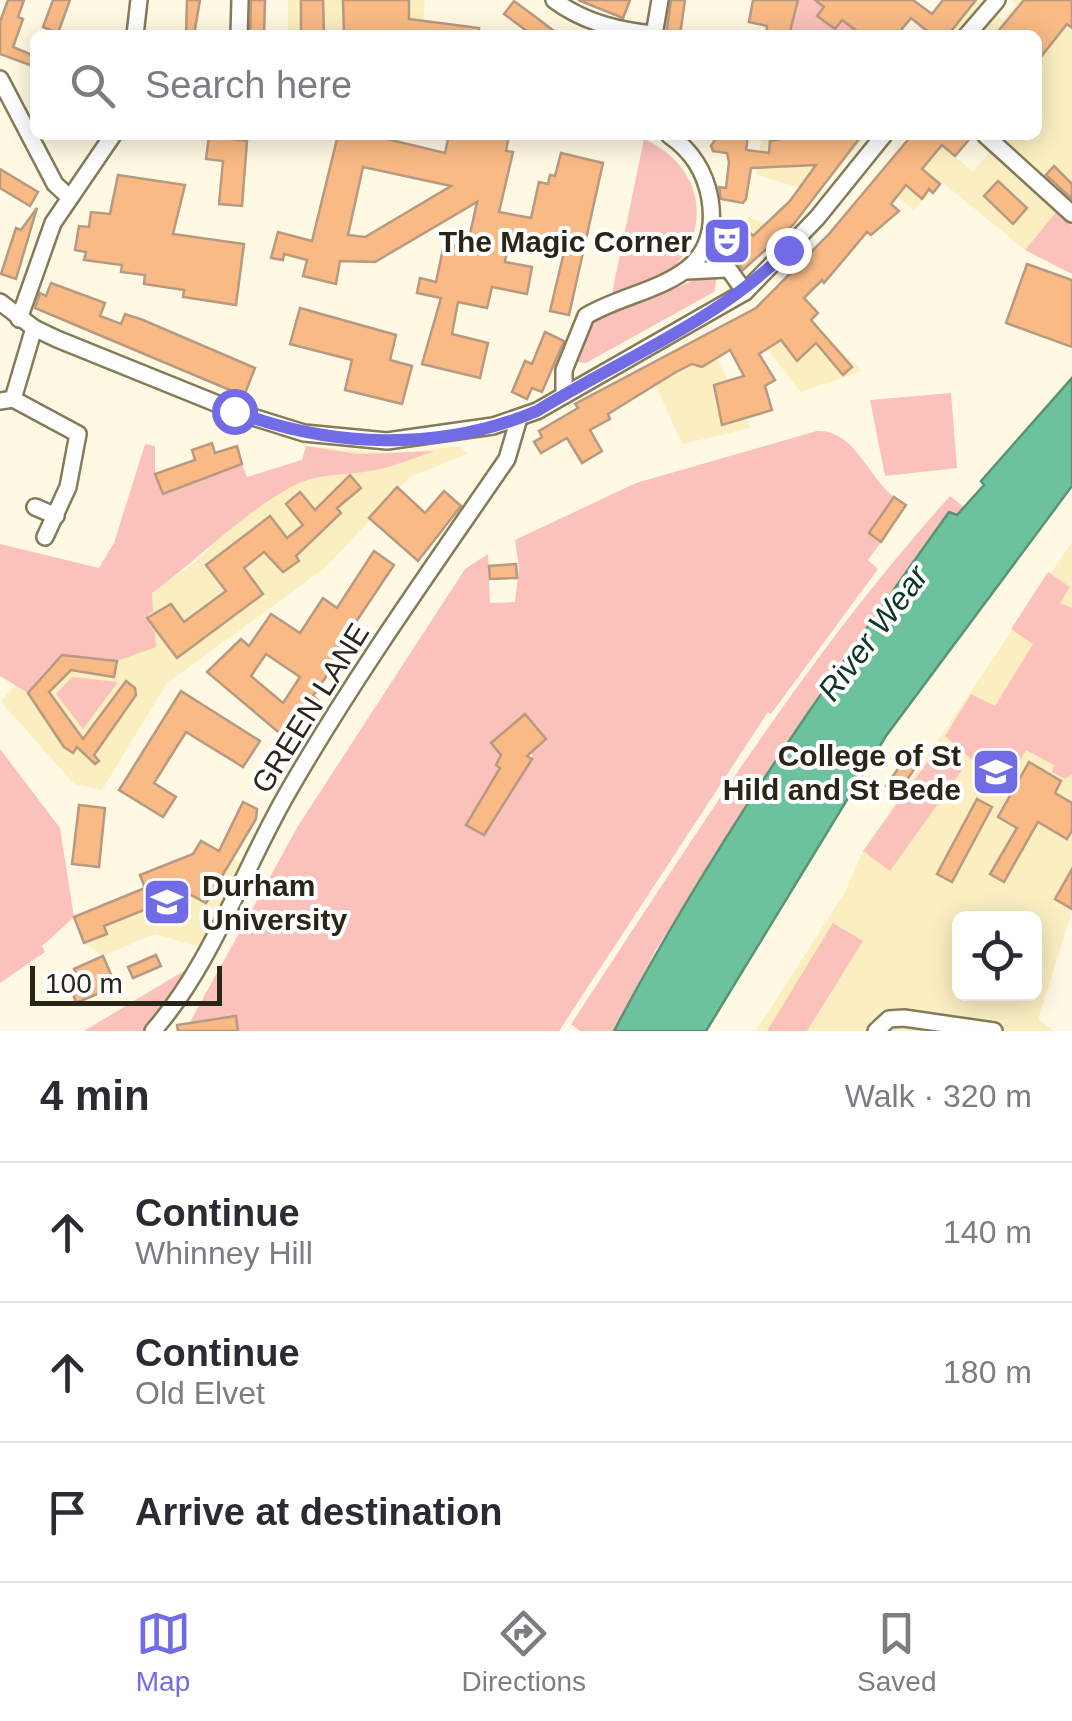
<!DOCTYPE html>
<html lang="en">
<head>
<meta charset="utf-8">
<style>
	:root { --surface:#fff; --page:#f2f2f3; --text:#2b2b33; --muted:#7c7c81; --line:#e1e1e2; --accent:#726be6 }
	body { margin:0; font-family:Arial,sans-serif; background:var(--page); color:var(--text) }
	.controls { position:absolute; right:30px; bottom:30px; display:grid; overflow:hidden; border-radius:15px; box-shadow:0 5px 25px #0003 }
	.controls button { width:90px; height:90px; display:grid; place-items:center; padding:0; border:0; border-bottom:2px solid var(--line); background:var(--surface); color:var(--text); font:50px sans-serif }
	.scale { position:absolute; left:30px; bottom:25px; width:192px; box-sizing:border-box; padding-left:10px; border:5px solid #292517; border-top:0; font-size:28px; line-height:35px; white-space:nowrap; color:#292517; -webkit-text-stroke:8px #fff; paint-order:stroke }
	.stop { position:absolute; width:30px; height:30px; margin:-22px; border:8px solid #726be6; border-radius:50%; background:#fff }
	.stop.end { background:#726be6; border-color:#fff; box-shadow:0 2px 10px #0008 }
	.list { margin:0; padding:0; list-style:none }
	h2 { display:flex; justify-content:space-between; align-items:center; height:130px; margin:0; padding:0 40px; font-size:42px }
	h2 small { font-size:32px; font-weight:400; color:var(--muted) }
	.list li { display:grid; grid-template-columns:65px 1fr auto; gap:30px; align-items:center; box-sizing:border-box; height:140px; padding:0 40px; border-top:2px solid var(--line) }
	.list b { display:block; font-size:38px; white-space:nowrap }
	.list p { margin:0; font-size:32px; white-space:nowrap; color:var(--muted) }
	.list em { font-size:32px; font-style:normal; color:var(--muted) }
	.icon { flex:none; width:55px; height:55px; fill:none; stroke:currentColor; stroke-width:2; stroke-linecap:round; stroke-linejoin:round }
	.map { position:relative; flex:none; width:1072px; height:1031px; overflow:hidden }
	.search { position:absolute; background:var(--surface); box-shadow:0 5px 25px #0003; left:30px; right:30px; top:30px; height:110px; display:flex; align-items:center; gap:25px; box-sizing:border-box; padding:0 35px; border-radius:15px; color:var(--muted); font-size:38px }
	.sheet { height:550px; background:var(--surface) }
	nav { display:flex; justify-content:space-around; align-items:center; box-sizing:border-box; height:140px; border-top:2px solid var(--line); background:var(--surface); font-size:28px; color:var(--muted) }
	nav a { display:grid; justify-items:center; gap:5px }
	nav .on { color:var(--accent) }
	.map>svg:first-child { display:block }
	.built { fill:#fbefc2; fill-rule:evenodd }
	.green { fill:#fbc2bb; fill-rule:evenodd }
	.water { fill:#6dc29e; stroke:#599376; stroke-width:2.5 }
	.building { fill:#f9ba85; stroke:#b89981; stroke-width:2.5; fill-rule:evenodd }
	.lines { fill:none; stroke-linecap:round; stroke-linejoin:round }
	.minor-casing { stroke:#847b59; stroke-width:20 }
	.minor { stroke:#fff; stroke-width:15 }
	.route { stroke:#726be6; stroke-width:12 }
	.labels { text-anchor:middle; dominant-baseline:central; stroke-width:8; stroke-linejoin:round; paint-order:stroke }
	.poi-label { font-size:30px; font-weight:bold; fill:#292517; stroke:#fff; text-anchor:end }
	.street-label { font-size:30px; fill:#292517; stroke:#fff }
	.water-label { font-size:32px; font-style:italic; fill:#0e3526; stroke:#fff }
</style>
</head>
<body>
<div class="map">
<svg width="1072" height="1031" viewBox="0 0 1072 1031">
	<rect width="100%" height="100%" fill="#fff9e3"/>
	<g class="built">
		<polygon points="288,0 425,0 422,35 288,35"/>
		<polygon points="943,0 977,0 1003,20 1016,4 1011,0 1072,0 1072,207 998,137 1037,135 1037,35 958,35 953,31 932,35 922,27"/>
		<polygon points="762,135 866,135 814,199 801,188 756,175"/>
		<polygon points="912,135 930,135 973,172 991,150 1057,211 1025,250 942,182 913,210 875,178"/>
		<polygon points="722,217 747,222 748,217 785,232 741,271 733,265 724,243"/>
		<polygon points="810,321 862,371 801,392 764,345"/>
		<polygon points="713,350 751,428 682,444 647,366 677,372"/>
		<polygon points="306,446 396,454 460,446 468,454 410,477 325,568 167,683 102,790 74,784 1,702 53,638 151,593 202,557 237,516 302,460"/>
		<path d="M1072 542V912L1038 1019 1054 1031H756L845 892 863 851ZM960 918H1034V994H960Z"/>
		<polygon points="201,841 243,864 202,948 155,934 103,956 84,943 74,917 145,888 193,855"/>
	</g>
	<g class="green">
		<polygon points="798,0 815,0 824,7 818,16 834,29 842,20 862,35 789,35"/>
		<path d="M644 139C732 179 702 289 612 293Z"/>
		<polygon points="1057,211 1072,225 1072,274 1025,250"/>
		<polygon points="704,276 717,277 714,292 586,363 574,362 594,322"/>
		<polygon points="951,393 957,468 885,476 870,400"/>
		<path d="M817 431C854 429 868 477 894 497L869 533 881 542 868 560 878 569 771 714 768 712 559 1031H185L298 826 465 569 488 554 490 603 515 602 519 568 515 540 636 483ZM532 751V759L484 835 466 825 500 768 496 765 501 755Z"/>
		<path d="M145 444 155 446V474L163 494 242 464 247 477 302 460 306 446 358 454 435 451C416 457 396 466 376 470 348 476 320 472 293 486 241 514 199 559 152 593L153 611 145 618 155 632 156 647 117 661 62 655 28 693 0 676V544L99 568 114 543Z"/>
		<path d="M950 496 965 508 833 672 656 950 614 1031H580L571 1024C690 844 804 658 950 496Z"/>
		<polygon points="1048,572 1070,587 1060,603 1072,608 1072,774 1065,779 1052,772 1054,765 1026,750 1004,788 945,736 971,694 995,706 1033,644 1011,629"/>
		<polygon points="72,677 118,682 83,729 56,694"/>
		<polygon points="938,747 965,766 890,871 863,851"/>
		<polygon points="0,749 60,828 74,917 42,946 45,952 0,983"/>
		<polygon points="833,923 863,941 807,1031 767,1031"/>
		<polygon points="197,963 150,1031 84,1031"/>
	</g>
	<path class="water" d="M1072 378V486L886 736 706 1031H614C710 848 829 680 949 512L957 515 984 485 981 481Z"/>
	<g class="building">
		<polygon points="8,0 24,0 18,17 23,19 13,47 35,56 35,67 0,54 0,22"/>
		<polygon points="53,0 70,0 58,33 43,27"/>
		<polygon points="187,0 200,0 194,35 186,35"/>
		<polygon points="251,0 265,0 264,35 250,35"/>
		<polygon points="301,0 323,0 324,35 301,35"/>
		<polygon points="343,0 409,0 409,19 479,28 479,35 344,35"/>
		<polygon points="578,0 630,0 623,18"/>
		<polygon points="671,0 685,0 680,35 666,35"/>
		<polygon points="753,0 798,0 789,35 766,35 767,26 749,22"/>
		<polygon points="815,0 913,0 932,14 943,0 976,0 948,35 932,35 911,18 897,35 862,35 842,20 835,29 817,16 824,7"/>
		<polygon points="1024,0 1072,0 1072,28 1067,24 1037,62 1037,35 995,35"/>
		<polygon points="514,1 541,21 559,35 532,35 504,14"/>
		<path d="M338 135H370L445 153 449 135H509L506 151 513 152 499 212 531 218 539 182 548 184 550 175 555 176 561 153 603 163 569 315 550 311 564 252 509 240 505 262 532 267 527 294 492 287 487 308 458 302 452 334 488 343 480 378 422 364 441 298 417 293 420 278 436 282 444 244 467 248 477 202 375 262 340 261 336 284 303 276 307 260 284 254 283 260 271 258 278 232 312 241ZM363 167 451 186 365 237 348 235Z"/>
		<polygon points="718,135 748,135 746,150 769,153 770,141 802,135 862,135 793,225 743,270 727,248 722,228 736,240 747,229 753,236 790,201 816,165 751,168 746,199 743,203 721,199 719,187 726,188 729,162 727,153 713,151 711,146"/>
		<polygon points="912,135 973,135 955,156 942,145 922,169 940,184 933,193 929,189 922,199 906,185 891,204 899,211 871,235 867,232 824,283 822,280 804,298 818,313 811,320 852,367 843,375 816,343 797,361 781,340 759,354 775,380 765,386 772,410 722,425 714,385 744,376 730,350 702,367 692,364 676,372 608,414 610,419 590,430 602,451 582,463 567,438 541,453 534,442 542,437 539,431 578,408 575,404 756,308 829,234"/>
		<polygon points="209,136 247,141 242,206 219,204 223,161 206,159"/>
		<polygon points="1054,166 1072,184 1072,199 1046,175"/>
		<polygon points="0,169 38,192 30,206 0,188"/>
		<polygon points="118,175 185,185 173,234 244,244 236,305 183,297 184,290 144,284 145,275 121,272 122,265 84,260 86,252 75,250 79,226 89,227 91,212 110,214"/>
		<polygon points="998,181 1027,208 1013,224 984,196"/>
		<polygon points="37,208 16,279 1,274 16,228 21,230"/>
		<polygon points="1027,264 1072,280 1072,347 1006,323"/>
		<polygon points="51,283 105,303 100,316 121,324 125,314 143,320 255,368 244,396 35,308 40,293 46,296"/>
		<polygon points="300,308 396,335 390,360 412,366 402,404 345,390 352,360 290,344"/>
		<polygon points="545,332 564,341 542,392 532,388 527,399 512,392 525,361 532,364"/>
		<polygon points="212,443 215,453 237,446 242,464 163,494 155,474 195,460 192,450"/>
		<polygon points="350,475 361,488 337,508 341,513 296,556 299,561 283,572 264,552 244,568 263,594 177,658 147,618 171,604 184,622 226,591 206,565 270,516 287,538 303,525 286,504 300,492 315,510"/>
		<polygon points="397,487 425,513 444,491 461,506 418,561 369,518"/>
		<polygon points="894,497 906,505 881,542 869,533"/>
		<path d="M374 551 394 565 333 656 338 659 313 696 318 700 289 741 207 672 241 639 249 646 271 614 300 633 323 598 337 608ZM266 654 300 677 283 703 251 676Z"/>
		<polygon points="516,564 517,578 490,579 489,566"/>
		<polygon points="62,655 117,661 114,677 71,670 49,692 83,739 126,681 135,688 136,695 94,755 99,761 95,764 77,747 73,753 64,747 28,693"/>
		<polygon points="181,691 260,741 243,767 186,732 154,783 176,797 163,817 119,790"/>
		<polygon points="525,714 546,739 527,756 532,759 484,835 466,825 500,768 496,765 501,755 491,743"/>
		<polygon points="911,750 922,758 897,794 886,786"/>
		<polygon points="1029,762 1061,781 1055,793 1072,803 1072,831 1067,839 1038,822 1004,882 990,874 1017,828 998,817"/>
		<polygon points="977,799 992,807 952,882 937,874"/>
		<polygon points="243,802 257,809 256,819 206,903 191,895 176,897 104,926 107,934 84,943 74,917 145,888 140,875 193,854 201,841 219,851"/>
		<polygon points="79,805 105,808 99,867 72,864"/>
		<polygon points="1072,869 1072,909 1055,899"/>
		<polygon points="156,955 161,966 133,978 128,967"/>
		<polygon points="103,956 116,986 76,1003 72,991 82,987 74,969"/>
		<polygon points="236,1016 238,1031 178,1031 177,1025"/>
	</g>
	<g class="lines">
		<g class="minor-casing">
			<g id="minor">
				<path d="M554 0C583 22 619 31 655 34"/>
				<polyline points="135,35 139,0"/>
				<polyline points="239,35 240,0"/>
				<polyline points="654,35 660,0"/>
				<polyline points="967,35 997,0"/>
				<polyline points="0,79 55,184 70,198"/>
				<polyline points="985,135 1072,214"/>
				<polyline points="710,233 717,253 745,292"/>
				<polyline points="687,271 726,269"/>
				<polyline points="0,302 34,328 57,339 240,413 304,433 387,441 493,426 537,411 745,292 817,218 884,135"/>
				<polyline points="19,319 53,223 113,135"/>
				<path d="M564 394V370L586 316C637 285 724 286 710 199 705 171 692 151 669 135"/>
				<polyline points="13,399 78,434 68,487 45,537"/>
				<polyline points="0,401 13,399 34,328"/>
				<polyline points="35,507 56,516"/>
				<path d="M153 1031C213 963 242 871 288 792 354 677 432 568 507 459L519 418"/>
				<polyline points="876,1031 889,1019 904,1018 994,1031"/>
			</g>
		</g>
		<use href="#minor" class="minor"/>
	</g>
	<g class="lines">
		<path class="route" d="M234 411C331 448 440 452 537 411 623 358 716 322 788 250"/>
	</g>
	<defs>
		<g id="theatre-square" transform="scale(2.5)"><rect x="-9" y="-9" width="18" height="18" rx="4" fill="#726be6" stroke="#fff"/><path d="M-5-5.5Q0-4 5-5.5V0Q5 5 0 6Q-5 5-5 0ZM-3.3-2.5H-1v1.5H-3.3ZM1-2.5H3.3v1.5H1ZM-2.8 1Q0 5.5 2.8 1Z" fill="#fff"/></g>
		<g id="university-square" transform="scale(2.5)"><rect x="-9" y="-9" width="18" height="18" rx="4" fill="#726be6" stroke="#fff"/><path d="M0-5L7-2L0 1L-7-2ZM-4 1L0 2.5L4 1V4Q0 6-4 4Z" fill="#fff"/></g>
	</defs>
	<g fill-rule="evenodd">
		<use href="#theatre-square" x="727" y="241"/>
		<use href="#university-square" x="996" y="772"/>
		<use href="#university-square" x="167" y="902"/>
	</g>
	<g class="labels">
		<g class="poi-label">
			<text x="692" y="241">The Magic Corner</text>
			<text x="961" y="755">College of St<tspan x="961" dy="34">Hild and St Bede</tspan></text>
			<text x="202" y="885" text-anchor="start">Durham<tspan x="202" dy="34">University</tspan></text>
		</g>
		<g class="street-label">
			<text transform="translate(310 708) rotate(-58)">GREEN LANE</text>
		</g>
		<g class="water-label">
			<text transform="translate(873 633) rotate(-53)">River Wear</text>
		</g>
	</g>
</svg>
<div class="controls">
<button><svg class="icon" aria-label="locate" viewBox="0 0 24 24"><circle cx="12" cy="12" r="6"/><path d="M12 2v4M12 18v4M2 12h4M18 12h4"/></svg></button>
</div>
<div class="scale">100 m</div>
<div class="stop" style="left:234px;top:411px"></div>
<div class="stop end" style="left:788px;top:250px"></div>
<div class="search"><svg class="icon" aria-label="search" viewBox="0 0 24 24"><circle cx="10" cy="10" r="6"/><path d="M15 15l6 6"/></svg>Search here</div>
</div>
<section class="sheet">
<h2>4 min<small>Walk · 320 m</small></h2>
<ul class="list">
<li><svg class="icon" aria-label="ahead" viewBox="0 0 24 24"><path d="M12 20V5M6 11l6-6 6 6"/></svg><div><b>Continue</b><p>Whinney Hill</p></div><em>140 m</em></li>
<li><svg class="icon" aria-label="ahead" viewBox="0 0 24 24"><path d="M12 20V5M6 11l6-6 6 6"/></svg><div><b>Continue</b><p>Old Elvet</p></div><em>180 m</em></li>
<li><svg class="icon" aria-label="arrive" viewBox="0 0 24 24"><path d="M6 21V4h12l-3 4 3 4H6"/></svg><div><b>Arrive at destination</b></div></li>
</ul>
</section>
<nav>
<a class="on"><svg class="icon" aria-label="map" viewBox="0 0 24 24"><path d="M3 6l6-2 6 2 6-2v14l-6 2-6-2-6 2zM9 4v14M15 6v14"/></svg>Map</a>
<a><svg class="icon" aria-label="directions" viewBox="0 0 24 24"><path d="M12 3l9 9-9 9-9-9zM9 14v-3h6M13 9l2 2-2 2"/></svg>Directions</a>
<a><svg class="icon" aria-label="saved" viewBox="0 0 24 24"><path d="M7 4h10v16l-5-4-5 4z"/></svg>Saved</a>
</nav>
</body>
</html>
